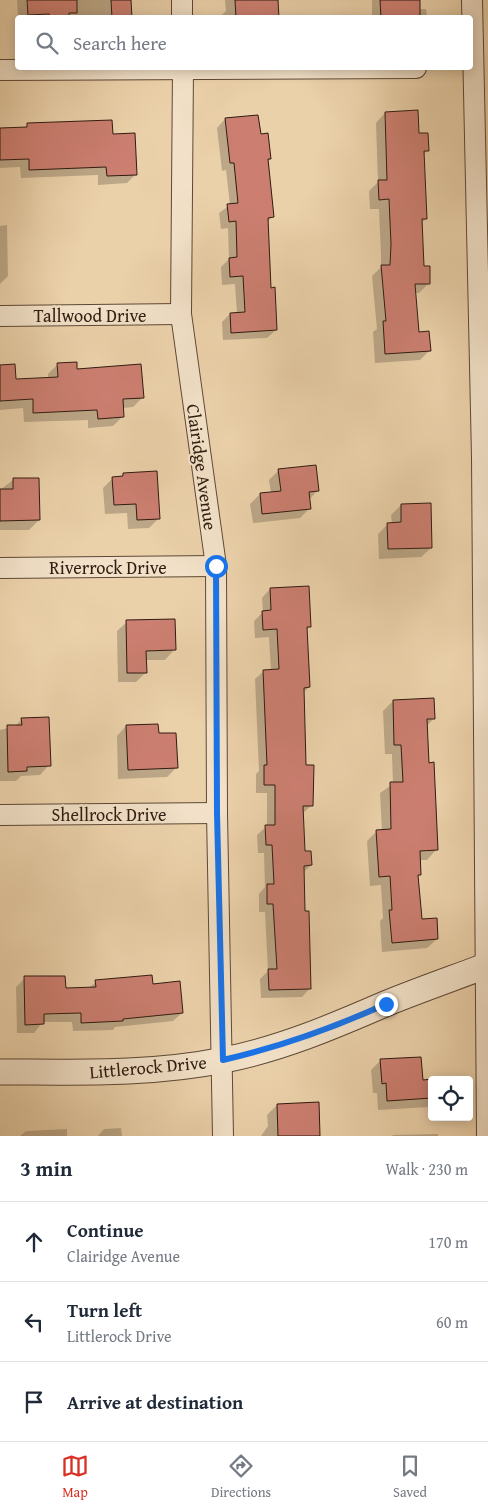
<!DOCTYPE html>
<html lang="en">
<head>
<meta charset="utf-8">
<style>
	:root { --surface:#fff; --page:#f2f2f3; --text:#1f2937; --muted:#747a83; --line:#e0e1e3; --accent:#d93025 }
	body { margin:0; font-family:"Gentium Book Plus",serif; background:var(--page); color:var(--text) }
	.controls { position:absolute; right:15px; bottom:15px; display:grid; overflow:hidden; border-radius:5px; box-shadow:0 2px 12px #0003 }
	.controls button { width:45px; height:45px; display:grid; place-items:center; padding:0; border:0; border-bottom:1px solid var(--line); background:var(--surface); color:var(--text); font:25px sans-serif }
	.stop { position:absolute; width:15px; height:15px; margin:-11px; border:4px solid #1a73e8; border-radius:50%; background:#fff }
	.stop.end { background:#1a73e8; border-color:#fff; box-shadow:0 1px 5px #0008 }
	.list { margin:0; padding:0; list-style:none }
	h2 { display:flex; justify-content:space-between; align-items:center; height:65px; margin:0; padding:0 20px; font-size:21px }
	h2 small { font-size:16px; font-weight:400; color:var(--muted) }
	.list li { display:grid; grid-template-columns:32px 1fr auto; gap:15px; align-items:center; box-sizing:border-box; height:80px; padding:0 20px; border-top:1px solid var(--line) }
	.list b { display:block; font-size:19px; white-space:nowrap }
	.list p { margin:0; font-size:16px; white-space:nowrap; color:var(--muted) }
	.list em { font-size:16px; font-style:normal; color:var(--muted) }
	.icon { flex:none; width:28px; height:28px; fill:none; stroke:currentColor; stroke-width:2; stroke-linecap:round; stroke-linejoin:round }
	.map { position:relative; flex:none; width:488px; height:1136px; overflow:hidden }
	.search { position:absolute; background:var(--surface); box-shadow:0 2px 12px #0003; left:15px; right:15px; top:15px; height:55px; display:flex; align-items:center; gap:12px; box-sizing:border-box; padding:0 18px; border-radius:5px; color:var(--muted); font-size:19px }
	.sheet { height:305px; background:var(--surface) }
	nav { display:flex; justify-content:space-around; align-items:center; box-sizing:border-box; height:70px; border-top:1px solid var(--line); background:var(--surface); font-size:14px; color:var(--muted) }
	nav a { display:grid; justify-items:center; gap:2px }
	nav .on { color:var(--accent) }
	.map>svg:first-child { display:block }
	.shadow { fill:#0003 }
	.building { fill:#cc7f71; stroke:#2f1b10 }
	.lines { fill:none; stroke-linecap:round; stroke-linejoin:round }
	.minor-casing { stroke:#5e4836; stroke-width:22 }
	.tertiary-casing { stroke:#5e4836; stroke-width:27 }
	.minor { stroke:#f2e1c8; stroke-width:20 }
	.tertiary { stroke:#f2e1c8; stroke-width:25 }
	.route { stroke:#1a73e8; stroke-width:6 }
	.labels { text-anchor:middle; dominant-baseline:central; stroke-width:4.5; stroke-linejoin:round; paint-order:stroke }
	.street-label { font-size:18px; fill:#2f1b10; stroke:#f2e1c8 }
</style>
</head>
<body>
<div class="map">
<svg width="488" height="1136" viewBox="0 0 488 1136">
	<rect width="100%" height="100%" fill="#ebd1aa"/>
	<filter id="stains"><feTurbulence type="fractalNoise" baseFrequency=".004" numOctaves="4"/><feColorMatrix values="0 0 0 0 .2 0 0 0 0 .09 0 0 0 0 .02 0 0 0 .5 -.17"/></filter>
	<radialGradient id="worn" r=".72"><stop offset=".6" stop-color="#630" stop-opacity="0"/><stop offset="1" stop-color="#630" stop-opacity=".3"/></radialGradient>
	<g class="shadow">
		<polygon points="17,0 130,0 131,18 18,18"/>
		<polygon points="225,0 277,0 278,18 219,18 226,11"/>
		<polygon points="372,0 418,0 419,9 426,9 427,18 372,18"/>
		<polygon points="385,113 418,135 428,150 423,155 426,219 421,223 423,267 429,283 419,293 415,293 417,333 429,351 420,360 375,363 373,332 377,329 372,276 381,267 381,255 379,209 370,209 369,191 378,182 376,123"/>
		<polygon points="225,119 260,135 270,159 267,162 272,217 267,222 270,289 276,330 267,338 223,340 222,322 230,314 237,314 235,284 222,285 221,267 229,259 228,228 221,229 219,213 230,205 226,170 222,171 217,128"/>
		<polygon points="28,125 112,135 136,174 127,183 98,185 98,175 21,178 20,167 0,168 0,129 24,128"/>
		<polygon points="7,225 8,276 0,284 0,226"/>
		<polygon points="58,364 76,370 143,397 133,407 123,408 123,416 113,426 88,428 88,420 24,422 23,408 0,410 0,366 15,381 48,379 48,374"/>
		<polygon points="279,470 317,491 309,500 310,508 300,518 253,523 250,504 260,494 271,493 269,480"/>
		<polygon points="123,474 159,518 149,528 128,529 127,513 105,514 103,488 113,478 120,478"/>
		<polygon points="13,480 39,520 29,530 0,530 0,490"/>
		<polygon points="401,505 431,548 421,557 379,559 378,534 388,524 392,524 391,515"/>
		<polygon points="270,589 310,627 306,630 309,687 303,693 305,766 312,805 302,814 304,852 311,865 303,873 310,988 302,997 261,998 260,979 268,971 265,912 259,912 259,894 265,887 264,853 258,853 257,835 267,826 267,793 256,793 256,774 259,771 255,679 264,671 271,671 269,637 255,638 254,621 263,612 262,598"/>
		<polygon points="127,622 174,650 165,660 146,660 146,672 136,682 118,682 117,631"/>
		<polygon points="393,701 434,718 426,727 436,850 427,860 419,860 420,874 417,877 420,921 437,939 427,948 382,952 380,921 383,918 381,885 370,886 367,841 377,831 382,831 380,793 393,784 392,754 385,754 383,711"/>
		<polygon points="22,719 49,765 40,775 21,776 16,781 0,781 0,730 15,726"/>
		<polygon points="126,726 158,735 177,767 167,777 118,779 117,736"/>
		<polygon points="25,978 64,989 89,988 96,982 152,985 182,1013 173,1021 115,1027 113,1030 73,1031 72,1022 43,1022 34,1033 17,1033 16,987"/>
		<polygon points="381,1060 422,1081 432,1080 432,1104 429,1107 378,1110 377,1093 373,1093 371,1070"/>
		<polygon points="277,1105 319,1136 261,1136 268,1126 267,1115"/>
		<polygon points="121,1128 122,1136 98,1136 104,1129"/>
		<polygon points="67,1129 67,1136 20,1136 26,1131"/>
		<polygon points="438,1134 438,1136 392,1136 393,1135"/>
	</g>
	<g class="building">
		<polygon points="27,0 77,0 77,13 69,13 69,18 50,18 49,14 28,15"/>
		<polygon points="111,0 131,0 132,18 112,18"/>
		<polygon points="235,0 278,0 279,18 236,18"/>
		<polygon points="380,0 420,0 420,18 381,18"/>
		<polygon points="418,110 419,133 428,133 429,151 424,151 427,219 422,219 424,266 430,266 430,284 415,284 419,332 429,331 431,351 385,354 383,321 386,321 381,265 390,265 391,244 389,199 379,200 378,180 387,180 385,112"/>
		<polygon points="258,115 261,134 268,133 271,159 268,159 274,217 268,218 271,288 275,287 277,330 231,333 230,313 245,312 243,276 230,277 229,258 237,257 236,221 229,222 227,204 238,203 234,163 230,163 225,118"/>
		<polygon points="112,120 113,134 135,133 137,175 107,176 106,167 29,170 29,159 0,160 0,128 27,127 27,123"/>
		<polygon points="77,362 77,369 141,364 144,398 123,399 124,417 98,419 97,410 33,413 33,399 0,401 0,365 15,364 16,379 58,377 57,363"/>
		<polygon points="316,465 319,491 309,492 311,509 262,514 260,493 281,491 278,469"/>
		<polygon points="157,471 160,519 137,520 136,504 114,505 112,477 123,476 123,473"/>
		<polygon points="13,478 39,478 40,520 0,521 0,489 13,489"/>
		<polygon points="431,503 432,548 388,549 387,523 401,522 401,504"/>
		<polygon points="309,586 311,627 307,627 310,687 304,688 306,765 314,765 313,806 303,806 305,851 311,851 312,865 304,866 305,911 309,911 311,989 269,990 268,969 277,969 273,904 267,904 267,884 274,884 272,845 266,845 265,825 275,825 275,785 264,785 264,765 267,765 263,670 279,669 277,629 263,630 262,611 271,610 270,588"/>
		<polygon points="175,619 176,650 146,651 147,673 127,673 126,620"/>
		<polygon points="434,698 435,719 427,719 429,763 434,762 438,850 420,851 421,875 418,875 422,919 437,918 438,939 392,943 389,910 392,910 390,876 379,877 376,830 391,829 390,782 403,782 401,745 394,745 393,700"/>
		<polygon points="49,717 51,766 27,767 27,771 8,772 7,725 22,725 21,718"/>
		<polygon points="158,724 159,733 176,733 178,768 128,770 126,725"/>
		<polygon points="152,975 153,984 180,981 183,1013 123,1019 123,1021 81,1023 81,1013 44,1014 44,1024 25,1025 24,976 65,976 66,988 96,987 95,980"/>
		<polygon points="421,1057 423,1080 432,1079 432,1098 387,1101 386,1083 382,1084 380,1059"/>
		<polygon points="319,1102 320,1136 278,1136 277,1104"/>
	</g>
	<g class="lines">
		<g class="minor-casing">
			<g id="minor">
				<polyline points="182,0 182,18"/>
				<polyline points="472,0 482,457 487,1136"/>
				<polyline points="183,68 181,314 216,566 217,813 223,1136"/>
				<polyline points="0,70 416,68"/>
				<polyline points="0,316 181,314"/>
				<polyline points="0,568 216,566"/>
				<polyline points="0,815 217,813"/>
			</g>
		</g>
		<g class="tertiary-casing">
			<path id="tertiary" d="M0 1072C75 1072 150 1075 224 1060 280 1049 332 1027 385 1004 419 990 454 978 488 965"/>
		</g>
		<use href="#minor" class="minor"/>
		<use href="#tertiary" class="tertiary"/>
	</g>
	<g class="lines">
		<path class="route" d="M216 566 217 813 223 1060C280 1047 333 1028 386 1004"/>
	</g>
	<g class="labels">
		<g class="street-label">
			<text x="90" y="315">Tallwood Drive</text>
			<text transform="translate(202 467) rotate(82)">Clairidge Avenue</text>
			<text x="108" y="567">Riverrock Drive</text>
			<text x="109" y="814">Shellrock Drive</text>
			<text transform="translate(148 1067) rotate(-5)">Littlerock Drive</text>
		</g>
	</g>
	<rect width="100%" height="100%" filter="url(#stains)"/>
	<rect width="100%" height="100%" fill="url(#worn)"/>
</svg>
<div class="controls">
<button><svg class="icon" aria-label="locate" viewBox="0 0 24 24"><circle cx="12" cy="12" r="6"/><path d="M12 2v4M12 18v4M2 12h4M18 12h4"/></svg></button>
</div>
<div class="stop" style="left:216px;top:566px"></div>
<div class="stop end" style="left:386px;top:1004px"></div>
<div class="search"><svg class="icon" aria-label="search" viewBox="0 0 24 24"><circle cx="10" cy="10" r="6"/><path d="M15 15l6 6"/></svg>Search here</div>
</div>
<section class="sheet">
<h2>3 min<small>Walk · 230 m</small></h2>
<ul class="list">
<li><svg class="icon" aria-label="ahead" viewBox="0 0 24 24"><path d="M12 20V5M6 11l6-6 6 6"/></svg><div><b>Continue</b><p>Clairidge Avenue</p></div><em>170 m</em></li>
<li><svg class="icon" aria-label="left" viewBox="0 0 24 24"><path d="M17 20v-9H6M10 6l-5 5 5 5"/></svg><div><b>Turn left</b><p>Littlerock Drive</p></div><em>60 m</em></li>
<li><svg class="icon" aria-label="arrive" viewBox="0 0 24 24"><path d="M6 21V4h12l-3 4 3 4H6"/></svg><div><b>Arrive at destination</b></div></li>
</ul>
</section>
<nav>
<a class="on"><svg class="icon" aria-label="map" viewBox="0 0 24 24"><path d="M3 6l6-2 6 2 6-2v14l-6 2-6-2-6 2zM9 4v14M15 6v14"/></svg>Map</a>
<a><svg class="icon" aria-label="directions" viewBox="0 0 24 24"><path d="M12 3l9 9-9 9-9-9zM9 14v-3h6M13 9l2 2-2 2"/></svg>Directions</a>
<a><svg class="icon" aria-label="saved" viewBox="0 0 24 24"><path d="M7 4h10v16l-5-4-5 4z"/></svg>Saved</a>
</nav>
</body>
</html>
